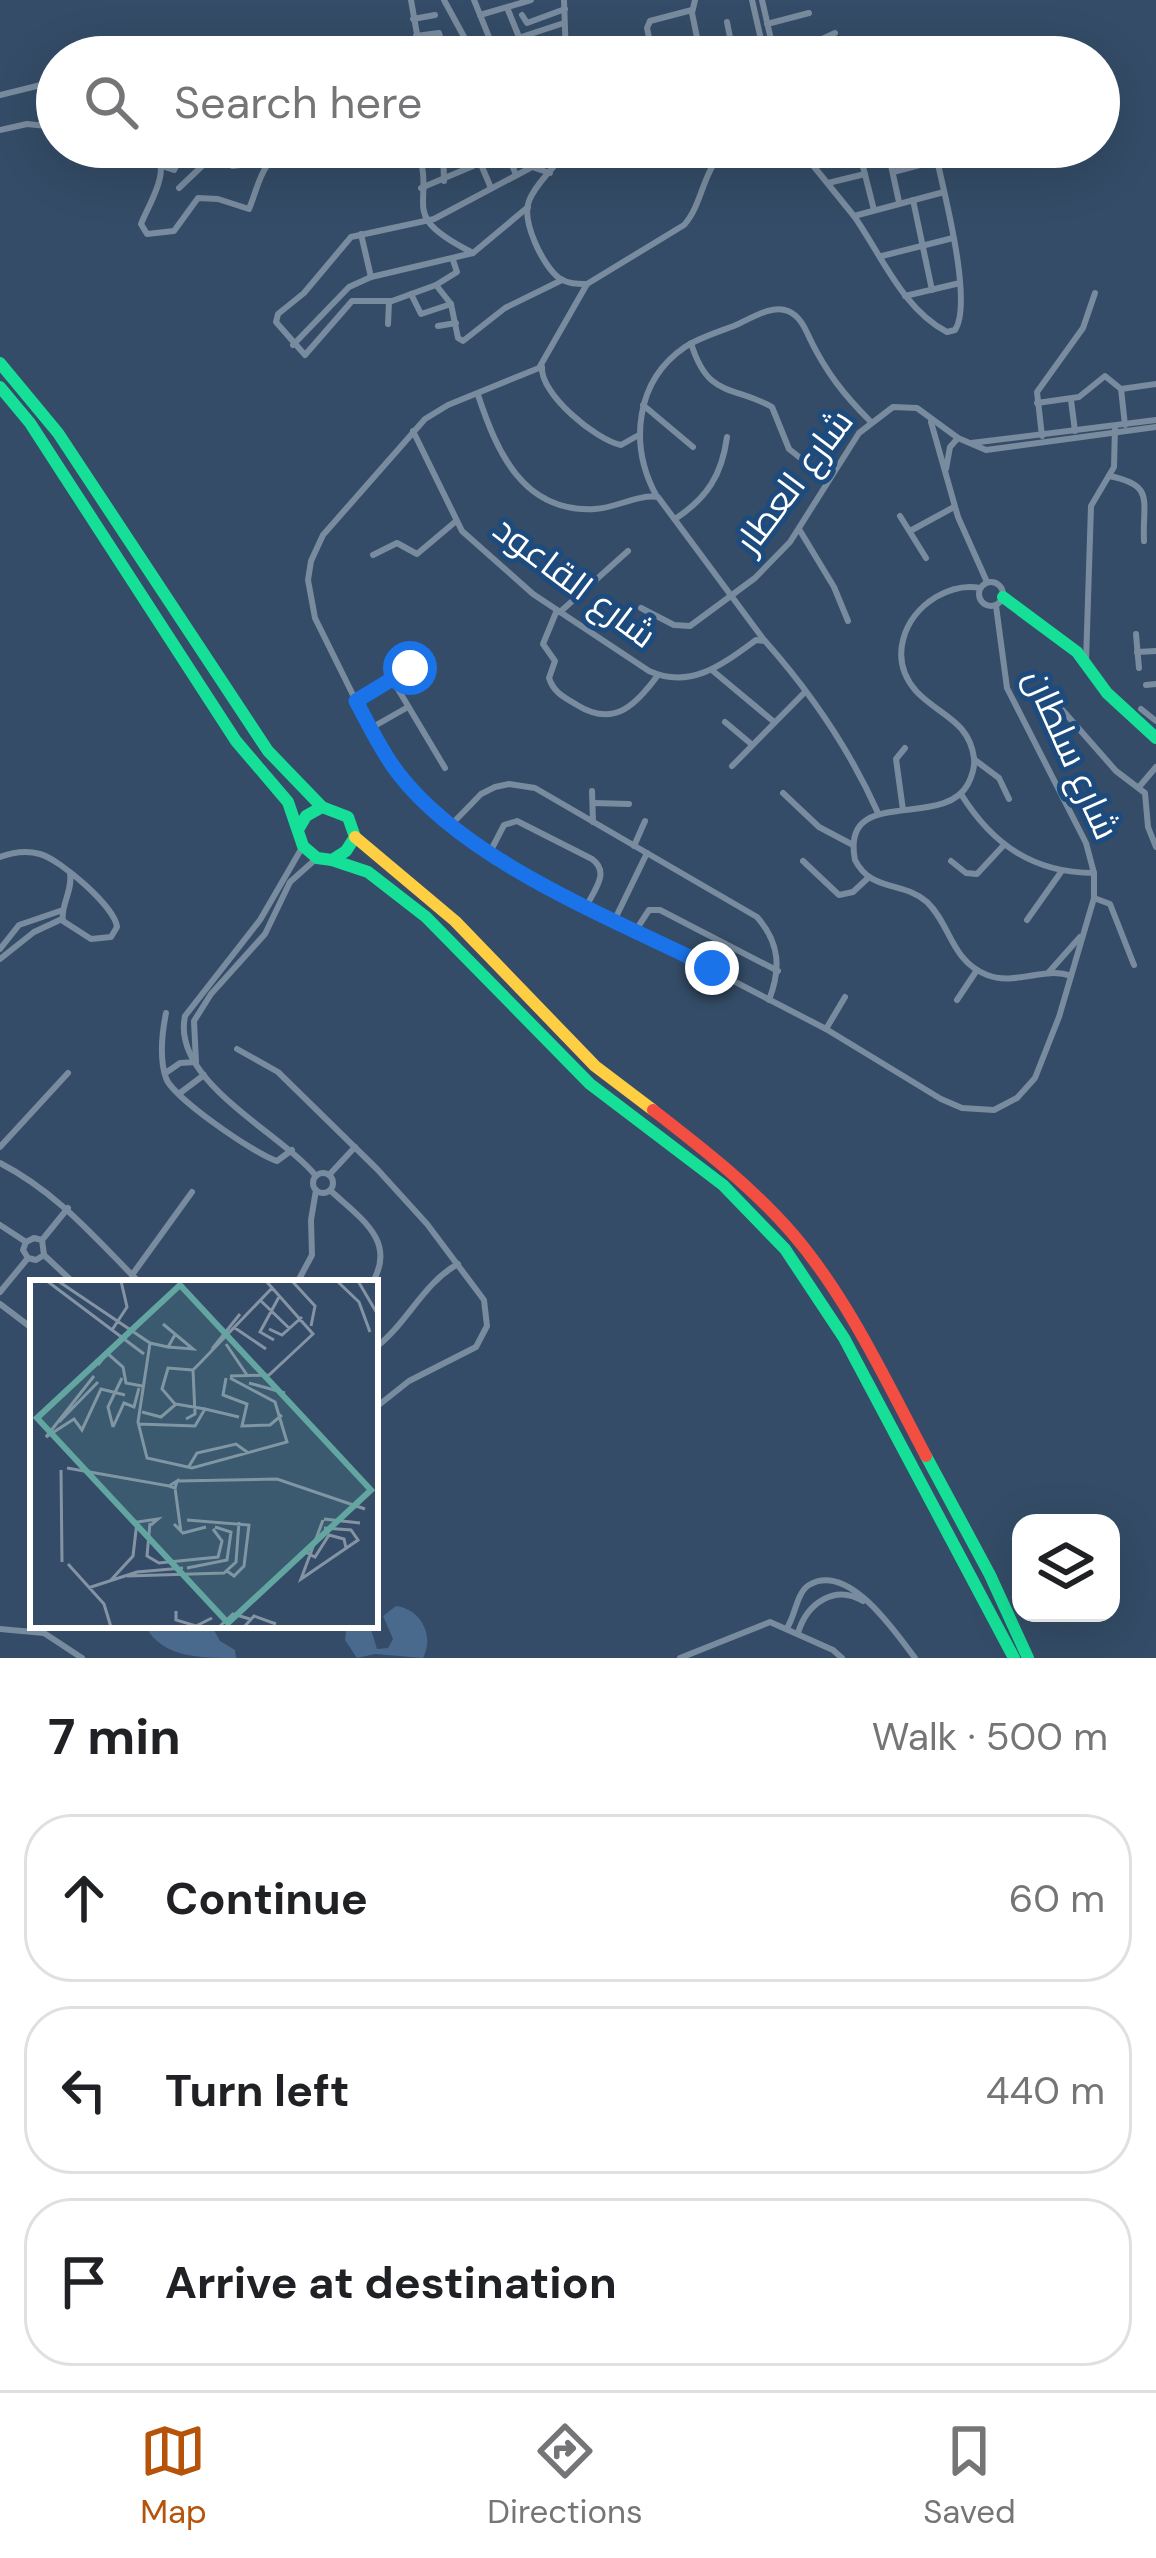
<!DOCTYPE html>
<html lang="en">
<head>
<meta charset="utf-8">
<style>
	:root { --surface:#fff; --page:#f2f2f2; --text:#202124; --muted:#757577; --line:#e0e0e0; --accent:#b45309 }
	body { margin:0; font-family:"DM Sans",Cairo,sans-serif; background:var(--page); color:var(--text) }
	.controls { position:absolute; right:36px; bottom:36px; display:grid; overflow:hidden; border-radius:24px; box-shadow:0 12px 48px #0002 }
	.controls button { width:108px; height:108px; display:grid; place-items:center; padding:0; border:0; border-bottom:3px solid var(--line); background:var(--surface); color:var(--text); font:60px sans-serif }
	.stop { position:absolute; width:36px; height:36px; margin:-27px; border:9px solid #1a73e8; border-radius:50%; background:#fff }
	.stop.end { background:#1a73e8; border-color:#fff; box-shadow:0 3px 12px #0008 }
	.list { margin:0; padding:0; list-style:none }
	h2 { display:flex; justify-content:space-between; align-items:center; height:156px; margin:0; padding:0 48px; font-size:51px }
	h2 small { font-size:39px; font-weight:400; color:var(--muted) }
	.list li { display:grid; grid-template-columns:78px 1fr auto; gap:36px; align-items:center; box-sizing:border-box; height:168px; margin:0 24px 24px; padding:0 24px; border:3px solid var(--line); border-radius:48px }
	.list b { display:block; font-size:45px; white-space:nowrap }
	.list em { font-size:39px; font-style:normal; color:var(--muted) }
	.icon { flex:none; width:66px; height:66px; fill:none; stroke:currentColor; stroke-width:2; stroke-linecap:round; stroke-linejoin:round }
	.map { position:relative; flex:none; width:1156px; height:1658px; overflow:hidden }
	.search { position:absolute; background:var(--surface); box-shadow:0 12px 48px #0002; left:36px; right:36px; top:36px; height:132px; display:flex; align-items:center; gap:30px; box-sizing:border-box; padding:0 42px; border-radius:66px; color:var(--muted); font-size:45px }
	.sheet { height:732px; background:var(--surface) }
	nav { display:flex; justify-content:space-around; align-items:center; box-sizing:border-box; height:168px; border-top:3px solid var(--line); background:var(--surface); font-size:33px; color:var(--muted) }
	nav a { display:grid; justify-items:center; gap:6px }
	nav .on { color:var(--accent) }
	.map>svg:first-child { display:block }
	.water { fill:#49698d }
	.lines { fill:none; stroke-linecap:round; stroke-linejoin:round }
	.street { stroke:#798b9e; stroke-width:6 }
	.fast { stroke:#16e098; stroke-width:12 }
	.slow { stroke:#ffcf43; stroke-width:12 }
	.jam { stroke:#f24e42; stroke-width:12 }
	.route { stroke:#1a73e8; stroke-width:15 }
	.labels { text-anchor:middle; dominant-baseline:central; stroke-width:10; stroke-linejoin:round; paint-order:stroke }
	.street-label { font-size:36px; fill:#fff; stroke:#1e4b7d }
	.inset-road { fill:none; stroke:#8594a4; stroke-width:3 }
	.view { fill:#63a6a1; fill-opacity:0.15; stroke:#63a6a1; stroke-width:6 }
	.inset-edge { fill:none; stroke:#fff; stroke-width:6 }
</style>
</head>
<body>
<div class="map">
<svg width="1156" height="1658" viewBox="0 0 1156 1658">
	<rect width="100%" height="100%" fill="#344c67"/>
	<g class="water">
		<path d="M396 1606C421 1609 435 1636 423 1658L375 1654 357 1658 345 1640 346 1631 355 1625 370 1626 377 1649 388 1648 393 1639 383 1616Z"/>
		<path d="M145 1625H211L220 1641 235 1650 236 1658C200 1658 161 1658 145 1625Z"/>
	</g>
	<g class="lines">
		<g class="street">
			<polyline points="411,0 421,57"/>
			<polyline points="444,0 475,57"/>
			<polyline points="474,0 493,47"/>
			<polyline points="564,0 566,57"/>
			<polyline points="695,0 692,13 701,57"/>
			<polyline points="752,0 765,57"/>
			<polyline points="762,0 775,57"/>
			<polyline points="508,10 519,37"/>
			<polyline points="480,15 531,0"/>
			<polyline points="522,15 527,23 565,9"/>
			<polyline points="413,19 435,15"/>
			<polyline points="727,22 734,57"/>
			<polyline points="767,24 809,13"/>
			<polyline points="416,36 439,33 446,57"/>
			<polyline points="774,54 821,41"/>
			<polyline points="334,57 357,48 417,44"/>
			<polyline points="480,57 509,41 564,23"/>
			<polyline points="653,57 647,28 650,21 692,10"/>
			<polyline points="824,57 822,39 835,33"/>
			<polyline points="0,95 57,81"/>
			<polyline points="0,130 27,124 57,127"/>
			<path d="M143 147C179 160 151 199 141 224L147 234 174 231 198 198 218 199 249 209C261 180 260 159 294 147"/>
			<path d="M417 147C438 207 394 213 473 253"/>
			<polyline points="443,147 444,181"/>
			<polyline points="540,147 541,147"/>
			<path d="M569 147C558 165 537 181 529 201 521 221 543 266 559 278 568 284 577 284 587 284"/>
			<polyline points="674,147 675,152"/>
			<path d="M736 147C702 157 706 201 684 225L587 284 539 368 448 405 425 419 323 535 311 561 308 580 315 618 356 701 400 775 450 826 489 854 826 1029 941 1099 962 1108 994 1110 1017 1098 1035 1078 1059 1017 1094 898V873L1086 843 1007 688 996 606"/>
			<polyline points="798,147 854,216 944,192"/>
			<polyline points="858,147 874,210"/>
			<polyline points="887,147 899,202"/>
			<polyline points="507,152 516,175"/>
			<polyline points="420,154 446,147"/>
			<polyline points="477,155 491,188"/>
			<polyline points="444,157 493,154 520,147"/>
			<polyline points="863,164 889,158"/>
			<polyline points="162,166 174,170 181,157 168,148"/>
			<polyline points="232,166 267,162"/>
			<polyline points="893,172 935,161"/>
			<polyline points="550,173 532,167 434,219 351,237 304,293 278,314 276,322 305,355 352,301 392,301 436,285 451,304 458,338 463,341 505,308 562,280"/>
			<polyline points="828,183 865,174"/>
			<polyline points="179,188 222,147"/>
			<polyline points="421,188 473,166"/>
			<polyline points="913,200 932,290"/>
			<path d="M854 216C882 256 902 308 947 332L955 330C974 302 942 184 934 147"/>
			<polyline points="361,234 371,277"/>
			<polyline points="882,256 953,238"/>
			<polyline points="436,285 457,272 453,260"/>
			<polyline points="411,294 421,314 451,304"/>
			<polyline points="905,296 960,283"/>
			<polyline points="388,324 389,302"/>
			<polyline points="438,326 456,323"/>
			<path d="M691 343C708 399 733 385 772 407L789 449 828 480"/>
			<polyline points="293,345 349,287 371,277 473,253 528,207"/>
			<path d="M542 367C540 394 596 440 621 445L637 436"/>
			<polyline points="1121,389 1156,384"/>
			<path d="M478 395C497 452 523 513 595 509 616 508 638 494 658 497L764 640"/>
			<polyline points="1071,400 1075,431"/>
			<polyline points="1037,403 1079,397 1105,376 1121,389 1125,425"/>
			<polyline points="643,405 693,447"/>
			<polyline points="931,422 958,517 987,582"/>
			<path d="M413 431 462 531 533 594 649 671C691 690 723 664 756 640L765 641C812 694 849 748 878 813"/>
			<polyline points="1042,436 1037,392 1083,328 1095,293"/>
			<polyline points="971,443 1156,420"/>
			<polyline points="946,469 950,447 958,438"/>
			<path d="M1109 476C1156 485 1142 501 1144 541"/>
			<path d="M656 495C629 445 635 381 685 347 700 337 719 332 736 325 750 319 772 304 788 311 800 316 805 328 810 339 826 372 844 395 870 421"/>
			<polyline points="900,516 926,558"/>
			<path d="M675 519C707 498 722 475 727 437"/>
			<polyline points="799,529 834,587 848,621"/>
			<polyline points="910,531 954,507"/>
			<polyline points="373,555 397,543 417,554 455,522"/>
			<circle cx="991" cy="594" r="12"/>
			<path d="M980 588C965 585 950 589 936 597 903 617 888 659 916 691 938 715 969 720 974 758 975 767 972 776 968 784 943 831 840 784 855 860 871 892 903 881 927 902 951 925 951 961 987 975 1016 986 1044 966 1071 976"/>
			<polyline points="641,608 674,625 690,626 755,578 790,542 859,433 893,407 917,408 958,438 986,450 1156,427"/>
			<path d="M557 610 543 644 555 661 549 678C554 693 564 697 577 705 614 728 636 705 658 675"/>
			<polyline points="560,612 628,551"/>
			<polyline points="1136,634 1139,668"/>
			<polyline points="1137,652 1156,651"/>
			<polyline points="1086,662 1091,506 1114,467 1115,426"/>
			<polyline points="713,671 773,721"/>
			<polyline points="392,679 445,768"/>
			<polyline points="1146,685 1156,684"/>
			<polyline points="356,701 411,668"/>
			<polyline points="1058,705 1116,771 1145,793 1148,827 1156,847"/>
			<polyline points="1141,709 1156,721"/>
			<polyline points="725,722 750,743"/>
			<polyline points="371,728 408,707"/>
			<polyline points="975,760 999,778 1009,799"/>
			<polyline points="732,766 805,692"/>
			<polyline points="1139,787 1156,767"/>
			<polyline points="592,791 593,822"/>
			<polyline points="783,793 819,827 853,845"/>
			<path d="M961 794C992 844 1033 873 1094 873"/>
			<polyline points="593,803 629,804"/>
			<polyline points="903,810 896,759 905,748"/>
			<path d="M450 826 481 794 495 787 509 784 535 788 757 917C780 943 781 969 769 1000"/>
			<path d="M303 846 260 920 185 1016C171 1081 280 1132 316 1176"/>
			<polyline points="634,846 645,821"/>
			<path d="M489 854 504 825 517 821 592 859C610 872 595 889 587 905"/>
			<path d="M0 857C13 852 26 850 40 854 61 860 115 907 117 927L111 937 91 939 63 921C60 906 73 891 70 873"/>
			<polyline points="803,861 839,895 853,892 868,878"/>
			<polyline points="951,861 966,873 977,874 1003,846"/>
			<polyline points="1094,898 1110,904 1134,965"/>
			<polyline points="615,919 647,853"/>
			<polyline points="1027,920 1061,872"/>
			<polyline points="636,930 649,910 660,910 778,971"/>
			<polyline points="0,949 19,925 63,910"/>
			<polyline points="0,959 34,932 62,919"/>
			<polyline points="713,968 725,944"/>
			<polyline points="1049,972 1080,937"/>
			<polyline points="957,1000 977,970"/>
			<path d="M166 1013C162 1033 159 1058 166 1078 172 1097 256 1155 277 1161L292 1150"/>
			<polyline points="826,1029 845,997"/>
			<polyline points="237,1049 278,1072 377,1169 427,1224 484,1300 487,1326 476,1347 409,1381 375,1408"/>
			<polyline points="196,1062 194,1021 211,994 265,934 290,882 317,858"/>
			<polyline points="167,1072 180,1063 196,1062"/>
			<polyline points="180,1093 204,1075"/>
			<polyline points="0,1147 68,1073"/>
			<path d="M0 1163C58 1193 95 1238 140 1283"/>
			<circle cx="323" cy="1183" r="10"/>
			<polyline points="329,1175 355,1147"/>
			<path d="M331 1191C359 1217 398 1241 372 1283"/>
			<polyline points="0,1225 26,1242"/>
			<polyline points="42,1240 68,1208"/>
			<polyline points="44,1255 74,1283"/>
			<polyline points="132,1275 192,1192"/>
			<polyline points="297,1283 312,1255 311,1220 316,1190"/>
			<polyline points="0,1292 28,1258 36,1260 44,1255 42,1240 34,1238 26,1242 23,1250 28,1258"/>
			<polyline points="0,1304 33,1329"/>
			<path d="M375 1348C407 1324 423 1283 458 1264"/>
			<path d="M787 1628C795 1616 797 1592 809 1585 849 1561 897 1635 915 1658"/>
			<polyline points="0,1629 44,1633 82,1658"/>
			<path d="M798 1633C807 1603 835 1584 863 1601"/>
			<polyline points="680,1658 770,1622 833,1650 842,1658"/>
		</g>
		<g class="fast">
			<polyline points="0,363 58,433 268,751 322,807"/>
			<polyline points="0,387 30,423 236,741 288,802 303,846 317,858 332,860 346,851 355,837 348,817 322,807 306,816 299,828"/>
			<polyline points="1003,597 1077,652 1107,693 1156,738"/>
			<polyline points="332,860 368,872 426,917 590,1084 723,1185 785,1249 844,1338 1014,1658"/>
			<polyline points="926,1456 990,1575 1028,1658"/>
		</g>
		<polyline class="slow" points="355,837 455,921 595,1066 653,1110"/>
		<path class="jam" d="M653 1110C702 1148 751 1186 792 1233 848 1298 886 1381 926 1456"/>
	</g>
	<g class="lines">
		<path class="route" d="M410 668 356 701C369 725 381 751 398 773 466 862 612 918 712 968"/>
	</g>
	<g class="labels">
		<g class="street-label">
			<text transform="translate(794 481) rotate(-53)">شارع العطار</text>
			<text transform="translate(575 582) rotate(37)">شارع القاعود</text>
			<text transform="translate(1072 754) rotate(66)">شارع سلطان</text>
		</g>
	</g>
	<g transform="translate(30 1280)">
		<rect width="348" height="348" fill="#344c67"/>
		<path class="inset-road" d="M17 1 114 74M28 1 120 63 138 67 146 53M262 1 285 26 281 46M307 1 329 22 340 52M328 1 348 35M231 21 260 49M133 44 163 69 138 67M205 48 236 69M239 49 252 55 272 37M82 50 97 27 91 1M244 60 230 52 250 15M120 63 108 142 117 178 162 188 257 162 245 122 200 98M196 64 217 95M182 69 210 34M170 83 243 7M68 85 77 73 93 87 96 103 112 106M64 96 16 157 44 139 52 150 71 109 95 115M200 96 239 95 283 54 236 1M196 98 193 115 217 124 212 146 240 145 252 135M219 103 255 113M145 124 132 109 138 88 163 90M112 132 131 137 146 124 175 129M156 139 165 134 163 90 170 83M29 142 68 102M108 144 165 146 175 129 209 137M83 147 78 127 92 98M83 147 94 123 104 127 109 108M37 188 139 206 147 201 145 208 139 206M158 188 167 173 206 164 217 172M31 190 32 282M147 201 247 199 335 229M145 208 151 252M294 239 330 243M157 240 219 245 214 286 204 296 197 291M293 240 271 299 328 260 321 250 294 248M120 243 117 276 129 283 188 277 192 261 183 249M144 244 153 253 176 247M277 273 285 277 299 255 314 259 316 268M38 284 74 324 81 347M157 288 197 280 201 252 185 247M97 296 194 293 206 282 209 242M81 300 103 276 107 242 128 239 121 245M58 308 107 292 153 288M146 331V340L166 346 182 338M189 347 203 334 220 339M214 347 224 336 246 344"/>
		<path class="view" d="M150 5 341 210 198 343 7 138Z"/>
		<rect width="348" height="348" class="inset-edge"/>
	</g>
</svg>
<div class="controls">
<button><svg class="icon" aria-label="layers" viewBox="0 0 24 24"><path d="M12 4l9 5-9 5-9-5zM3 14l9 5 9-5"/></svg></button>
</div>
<div class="stop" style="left:410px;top:668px"></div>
<div class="stop end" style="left:712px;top:968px"></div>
<div class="search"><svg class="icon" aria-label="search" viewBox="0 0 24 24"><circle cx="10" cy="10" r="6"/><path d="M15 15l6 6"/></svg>Search here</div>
</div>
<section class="sheet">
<h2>7 min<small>Walk · 500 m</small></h2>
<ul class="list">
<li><svg class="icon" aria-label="ahead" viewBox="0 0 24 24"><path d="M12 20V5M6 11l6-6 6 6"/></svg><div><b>Continue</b></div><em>60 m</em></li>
<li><svg class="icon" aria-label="left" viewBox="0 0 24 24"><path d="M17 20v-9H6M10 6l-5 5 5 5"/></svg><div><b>Turn left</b></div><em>440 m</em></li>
<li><svg class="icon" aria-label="arrive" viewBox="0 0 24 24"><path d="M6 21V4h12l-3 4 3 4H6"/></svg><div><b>Arrive at destination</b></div></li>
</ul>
</section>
<nav>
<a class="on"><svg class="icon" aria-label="map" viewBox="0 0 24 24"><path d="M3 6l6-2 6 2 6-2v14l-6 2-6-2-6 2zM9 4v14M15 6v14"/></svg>Map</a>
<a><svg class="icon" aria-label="directions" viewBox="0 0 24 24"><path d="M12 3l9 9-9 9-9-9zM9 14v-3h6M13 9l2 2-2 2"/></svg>Directions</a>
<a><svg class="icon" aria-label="saved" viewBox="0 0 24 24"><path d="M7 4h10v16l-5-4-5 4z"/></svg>Saved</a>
</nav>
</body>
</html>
